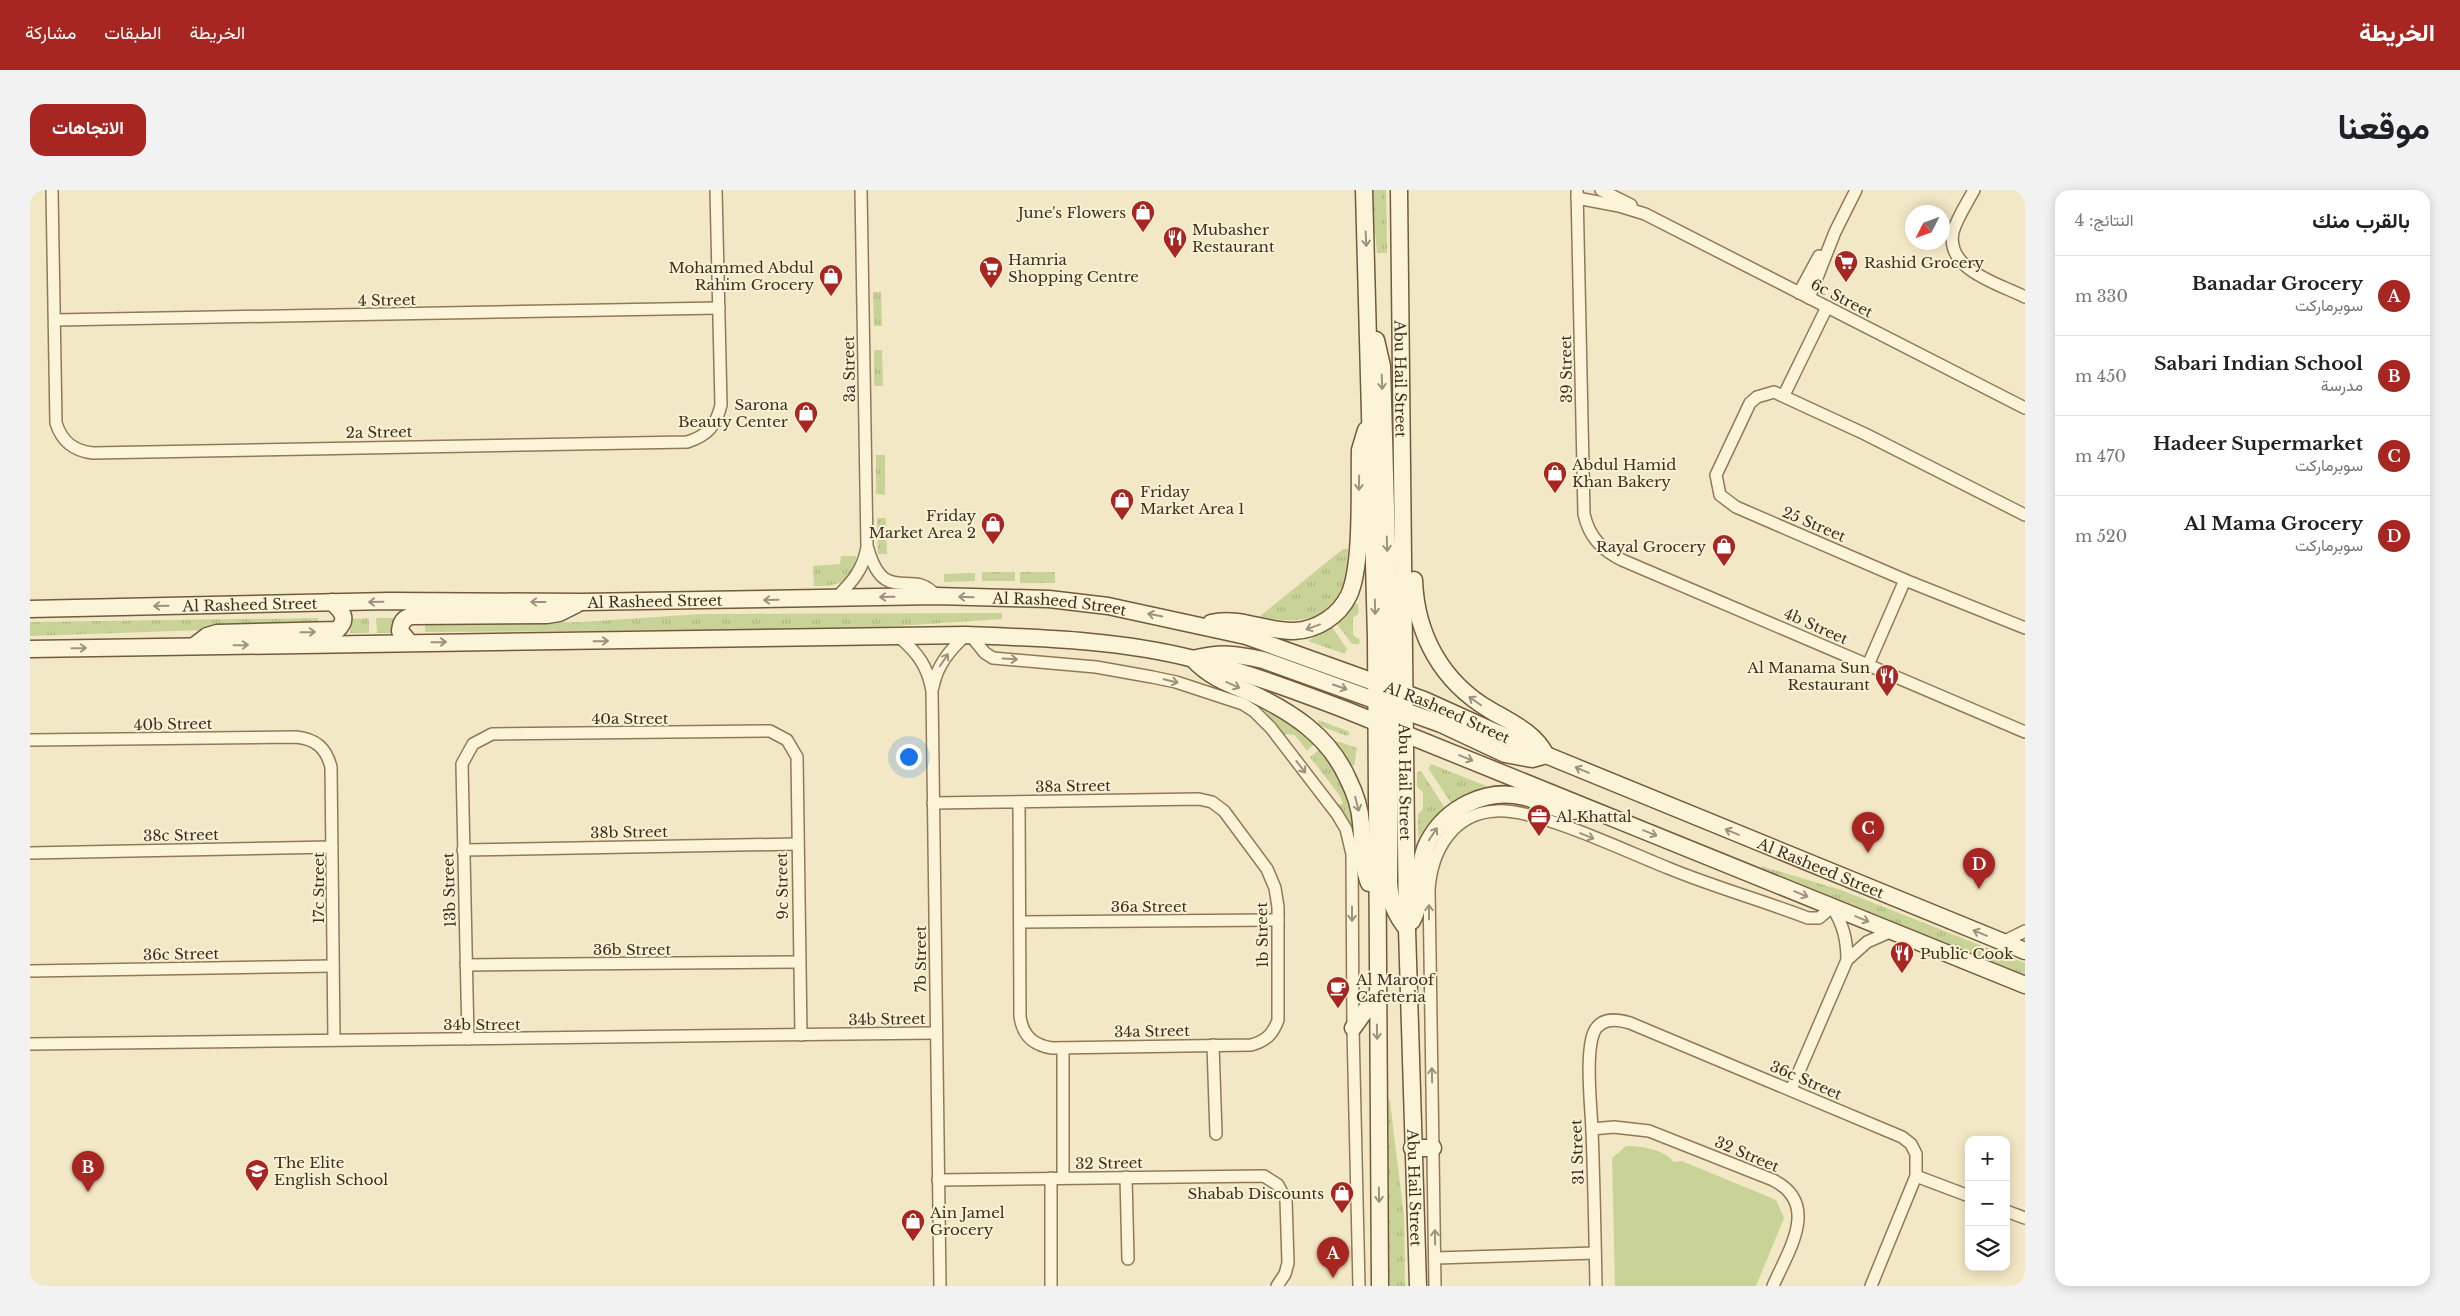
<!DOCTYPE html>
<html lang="ar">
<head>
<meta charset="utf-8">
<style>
	:root { --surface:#fff; --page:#f2f2f2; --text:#202124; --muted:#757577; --line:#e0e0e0; --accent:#a72621 }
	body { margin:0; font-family:"Libre Baskerville",Vazirmatn,serif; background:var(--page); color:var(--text); direction:rtl }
	.controls { position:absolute; right:15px; bottom:15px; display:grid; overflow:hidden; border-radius:10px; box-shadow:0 2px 12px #0003 }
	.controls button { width:45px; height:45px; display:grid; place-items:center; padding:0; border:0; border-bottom:1px solid var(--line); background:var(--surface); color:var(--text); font:25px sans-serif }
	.compass { position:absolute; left:1875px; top:15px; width:45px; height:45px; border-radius:50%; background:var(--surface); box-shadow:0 2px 12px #0003; rotate:228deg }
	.you { position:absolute; left:878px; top:566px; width:18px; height:18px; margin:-12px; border:4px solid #fff; border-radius:50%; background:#1a73e8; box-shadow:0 0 0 8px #1a73e833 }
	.badge { display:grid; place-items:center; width:32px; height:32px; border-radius:50%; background:var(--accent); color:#fff; font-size:16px; font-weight:700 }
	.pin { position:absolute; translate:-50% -41px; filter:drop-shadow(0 1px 2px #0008) }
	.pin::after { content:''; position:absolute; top:26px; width:18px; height:15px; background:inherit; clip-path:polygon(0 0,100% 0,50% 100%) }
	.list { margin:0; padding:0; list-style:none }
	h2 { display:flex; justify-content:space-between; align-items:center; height:65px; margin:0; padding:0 20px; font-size:21px }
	h2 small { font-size:16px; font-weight:400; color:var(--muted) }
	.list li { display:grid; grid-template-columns:32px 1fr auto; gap:15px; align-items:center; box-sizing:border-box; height:80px; padding:0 20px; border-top:1px solid var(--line) }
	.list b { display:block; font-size:19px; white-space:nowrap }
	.list p { margin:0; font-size:16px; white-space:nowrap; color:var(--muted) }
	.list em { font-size:16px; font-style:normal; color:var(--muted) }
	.icon { flex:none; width:28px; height:28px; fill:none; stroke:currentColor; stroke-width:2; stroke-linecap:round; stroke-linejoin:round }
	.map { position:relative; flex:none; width:1995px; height:1096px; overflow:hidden; direction:ltr; border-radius:15px }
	header { display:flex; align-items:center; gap:30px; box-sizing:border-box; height:70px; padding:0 25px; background:var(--accent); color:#fff }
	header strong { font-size:24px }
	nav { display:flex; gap:28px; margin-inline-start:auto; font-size:18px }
	.intro { display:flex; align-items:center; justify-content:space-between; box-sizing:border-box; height:120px; padding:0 30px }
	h1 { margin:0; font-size:35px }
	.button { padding:12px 22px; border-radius:15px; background:var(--accent); color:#fff; font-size:18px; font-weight:700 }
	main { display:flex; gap:30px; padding:0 30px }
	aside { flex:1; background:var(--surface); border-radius:15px; box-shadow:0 2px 12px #0003 }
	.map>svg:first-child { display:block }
	.grass { fill:url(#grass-tufts) }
	.green { fill:#c9d397 }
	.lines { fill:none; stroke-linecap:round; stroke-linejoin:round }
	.street-casing { stroke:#917958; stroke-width:14 }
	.secondary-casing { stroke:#735a3b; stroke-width:19 }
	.street { stroke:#fcf4d9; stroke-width:11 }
	.secondary { stroke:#fcf4d9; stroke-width:16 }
	.oneway { stroke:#9e927c }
	.labels { text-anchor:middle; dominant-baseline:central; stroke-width:4; stroke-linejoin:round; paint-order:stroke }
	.poi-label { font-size:15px; fill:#3f301e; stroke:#f9f1d5; text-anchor:start }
	.street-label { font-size:15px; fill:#3f301e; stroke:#f9f1d5 }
</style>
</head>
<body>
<header>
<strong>الخريطة</strong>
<nav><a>الخريطة</a><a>الطبقات</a><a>مشاركة</a></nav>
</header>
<div class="intro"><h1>موقعنا</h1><a class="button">الاتجاهات</a></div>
<main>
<aside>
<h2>بالقرب منك<small>النتائج: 4</small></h2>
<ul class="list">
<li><span class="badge">A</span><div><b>Banadar Grocery</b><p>سوبرماركت</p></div><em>330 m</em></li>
<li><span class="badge">B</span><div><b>Sabari Indian School</b><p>مدرسة</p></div><em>450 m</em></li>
<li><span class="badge">C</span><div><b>Hadeer Supermarket</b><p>سوبرماركت</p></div><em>470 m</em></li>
<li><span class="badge">D</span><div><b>Al Mama Grocery</b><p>سوبرماركت</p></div><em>520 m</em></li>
</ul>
</aside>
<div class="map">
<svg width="1995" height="1096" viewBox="0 0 1995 1096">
	<defs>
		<pattern id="grass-tufts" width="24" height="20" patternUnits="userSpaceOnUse" patternTransform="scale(1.25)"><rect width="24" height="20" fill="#c9d397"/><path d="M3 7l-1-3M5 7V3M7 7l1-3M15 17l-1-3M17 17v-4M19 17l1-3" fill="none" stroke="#aeb582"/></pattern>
	</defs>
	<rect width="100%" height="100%" fill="#f3e8c5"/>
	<g class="grass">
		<polygon points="1341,0 1356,0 1357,63 1347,63"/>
		<polygon points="843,102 851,102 852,136 844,136"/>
		<polygon points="844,160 852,160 853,196 844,196"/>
		<polygon points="846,265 855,265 855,305 846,304"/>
		<polygon points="847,328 856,328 857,364 848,364"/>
		<path d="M1313 359H1318C1315 422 1289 438 1229 427Z"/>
		<path d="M811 366H826C825 392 806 397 784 396L783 376 810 374Z"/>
		<rect x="952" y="382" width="33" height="9"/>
		<rect x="990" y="382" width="35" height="11"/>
		<polygon points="945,383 945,391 914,392 914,384"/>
		<polygon points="1325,413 1328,414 1329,423 1323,428 1323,445 1330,450 1329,454 1322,454 1307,434"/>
		<polygon points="972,423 972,429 824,439 395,442 395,434 552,432 670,424"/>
		<polygon points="288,428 288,436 0,446 0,432"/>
		<polygon points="339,428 339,443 320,443 322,429"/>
		<polygon points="346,428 364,428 361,443 347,443"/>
		<polygon points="1302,437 1317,459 1315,464 1278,451"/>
		<polygon points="1234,520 1262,534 1285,553 1277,561 1265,545 1254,544"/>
		<polygon points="1288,530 1318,541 1320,544 1317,546 1288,535"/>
		<polygon points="1307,551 1327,558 1324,576 1320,574 1306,554"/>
		<path d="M1290 559C1308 583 1321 609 1323 640L1307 614H1313L1310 606 1280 567Z"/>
		<polygon points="1401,574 1456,596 1457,598 1431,607 1421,613 1398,578"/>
		<polygon points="1391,581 1415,618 1398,634 1388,648 1388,624 1393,619 1393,602 1387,597 1387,582"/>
		<polygon points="1731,676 1811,700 1995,773 1995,786 1732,678"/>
		<polygon points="1356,906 1360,912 1374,1026 1375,1096 1359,1096"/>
	</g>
	<path class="green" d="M1596 956C1612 956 1633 959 1644 972L1652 971 1746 1010 1754 1028 1726 1096H1585L1582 968Z"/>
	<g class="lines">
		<g class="street-casing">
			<g id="street">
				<path d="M22 0 26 233C32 252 44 261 63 263L657 252C677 246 686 236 691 215L686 0"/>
				<path d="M1547 0 1554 324C1559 347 1572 360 1592 370L1995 542"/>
				<polyline points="1571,0 1601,15"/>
				<path d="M1944 0C1937 13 1927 28 1923 42 1915 80 1970 94 1995 107"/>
				<polyline points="1547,8 1589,16 1615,24 1995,218"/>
				<polyline points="1769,103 1789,66"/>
				<polyline points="1779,108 1805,42 1826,0"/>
				<polyline points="25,130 689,118"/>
				<polyline points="1754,205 1797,117"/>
				<polyline points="1995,325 1835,244 1744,202 1727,207 1720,213 1686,285 1690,305 1706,317 1875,390 1995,438"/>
				<path d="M838 359C855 418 883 376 906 406"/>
				<path d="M805 409C821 393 833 381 837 357L831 0"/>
				<polyline points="941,446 955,463 963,468 1066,477 1122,487 1146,492 1213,514 1224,521 1241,538 1307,624 1316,639 1322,664 1323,838 1329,1096"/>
				<path d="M869 447C888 463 898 477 902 501L910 1096"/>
				<polyline points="1838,475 1875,390"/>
				<path d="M903 497C907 475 920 460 936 445"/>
				<path d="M0 550 266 547C286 549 296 558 301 577L304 850"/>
				<path d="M903 613 1169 609 1182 612 1194 621 1237 679 1245 698 1248 717V830C1243 844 1236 851 1221 855L1022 858C1003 855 993 846 990 827L989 612"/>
				<polyline points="433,660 767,654"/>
				<polyline points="0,663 302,657"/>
				<polyline points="991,732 1248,730"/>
				<polyline points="1973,752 1995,741"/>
				<polyline points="436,775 769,772"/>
				<polyline points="0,781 303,776"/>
				<polyline points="438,849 432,574 443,554 462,544 740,541 757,550 767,567 771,845"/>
				<polyline points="0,854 905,843"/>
				<polyline points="1183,855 1186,944"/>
				<polyline points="1033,858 1033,988"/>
				<polyline points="1761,900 1817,770 1837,752 1862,741"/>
				<path d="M1562 939 1584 937 1619 941 1743 990C1791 1014 1758 1061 1743 1096"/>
				<polyline points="1886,986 1939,1006"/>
				<polyline points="1096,987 1098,1069"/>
				<polyline points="908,990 1234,986 1248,995 1256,1010 1258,1073 1255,1084 1247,1096"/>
				<polyline points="1976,1021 1995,1028"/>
				<polyline points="1405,1068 1565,1063"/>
				<polyline points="1021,1096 1021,988"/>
				<path d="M1405 1096 1399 699C1402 660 1423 623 1466 621 1507 618 1597 662 1638 678 1684 697 1731 710 1778 728H1789L1802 717C1813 734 1817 749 1817 770"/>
				<path d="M1566 1096C1565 1044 1564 992 1562 940 1561 916 1555 863 1564 842 1571 827 1587 829 1600 833L1872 947 1881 954 1886 964V986L1841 1096"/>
			</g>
		</g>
		<g class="secondary-casing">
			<g id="secondary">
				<polyline points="1334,0 1346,448 1350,1096"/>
				<path id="s1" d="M1369 0 1377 739 1388 1096"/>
				<path d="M1346 150 1352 176 1361 498 1359 692C1360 712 1365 724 1377 739"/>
				<path d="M1384 390C1386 445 1412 492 1460 520 1482 533 1504 542 1516 565"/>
				<path id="s2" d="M0 419 359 411 551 412 906 406 1019 409 1078 416 1216 446 1394 510 1516 565 1995 761"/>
				<path d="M1181 433C1209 426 1236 442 1264 441 1287 440 1309 426 1319 405 1333 374 1329 296 1330 260L1336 240"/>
				<path d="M379 452 370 441C371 432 373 429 381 426L517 425 529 423 547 414"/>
				<path d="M164 456 177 446 187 443 307 440C319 429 312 421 302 412"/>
				<path d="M0 459 936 445C1012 448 1090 450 1164 469 1215 482 1266 501 1316 520L1995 795"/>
				<path d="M1339 693C1332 675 1333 653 1331 633 1330 618 1325 603 1318 589 1299 546 1262 522 1221 503 1199 494 1179 487 1163 469 1190 462 1206 464 1233 470L1411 534 1475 564 1502 569 1516 565"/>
				<path d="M1382 731C1395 707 1385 677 1398 652 1416 618 1456 597 1495 607 1513 612 1535 626 1554 619"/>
				<polyline points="1323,838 1347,804"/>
				<polyline points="1382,958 1403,958"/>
			</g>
		</g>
		<use href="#street" class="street"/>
		<use href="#secondary" class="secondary"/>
	</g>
	<defs><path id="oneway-shaft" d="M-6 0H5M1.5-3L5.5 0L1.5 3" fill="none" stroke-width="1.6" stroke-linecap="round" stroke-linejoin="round" transform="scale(1.25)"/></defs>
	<g class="oneway">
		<use href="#oneway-shaft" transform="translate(1336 49) rotate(87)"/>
		<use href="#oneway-shaft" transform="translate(1352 192) rotate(88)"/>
		<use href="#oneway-shaft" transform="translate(1329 293) rotate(91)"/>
		<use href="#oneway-shaft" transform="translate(1357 354) rotate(88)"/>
		<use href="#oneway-shaft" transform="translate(857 407) rotate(179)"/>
		<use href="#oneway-shaft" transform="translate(936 407) rotate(-178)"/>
		<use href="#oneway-shaft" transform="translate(741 410) rotate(179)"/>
		<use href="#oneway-shaft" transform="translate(346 412) rotate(179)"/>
		<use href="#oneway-shaft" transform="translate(508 412) rotate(-180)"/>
		<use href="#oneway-shaft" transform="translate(131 416) rotate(179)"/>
		<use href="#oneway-shaft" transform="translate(1345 417) rotate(89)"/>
		<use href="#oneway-shaft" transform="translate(1125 425) rotate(-169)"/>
		<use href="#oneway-shaft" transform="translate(1283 437) rotate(160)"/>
		<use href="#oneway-shaft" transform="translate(278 442) rotate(-1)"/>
		<use href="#oneway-shaft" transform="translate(571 451) rotate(-1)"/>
		<use href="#oneway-shaft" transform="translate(409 452) rotate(-1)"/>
		<use href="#oneway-shaft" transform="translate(211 455) rotate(-1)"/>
		<use href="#oneway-shaft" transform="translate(49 458) rotate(-1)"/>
		<use href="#oneway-shaft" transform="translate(980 469) rotate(3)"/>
		<use href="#oneway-shaft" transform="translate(914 470) rotate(-56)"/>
		<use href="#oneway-shaft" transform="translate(1141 491) rotate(13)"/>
		<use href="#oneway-shaft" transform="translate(1203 495) rotate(24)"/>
		<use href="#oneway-shaft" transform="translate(1310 497) rotate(19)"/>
		<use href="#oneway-shaft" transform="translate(1445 511) rotate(-145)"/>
		<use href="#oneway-shaft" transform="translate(1436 568) rotate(22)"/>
		<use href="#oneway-shaft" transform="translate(1271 577) rotate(52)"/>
		<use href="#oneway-shaft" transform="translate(1552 580) rotate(-157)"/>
		<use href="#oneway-shaft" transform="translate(1327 614) rotate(76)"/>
		<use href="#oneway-shaft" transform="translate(1702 642) rotate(-157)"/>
		<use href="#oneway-shaft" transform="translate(1620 643) rotate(22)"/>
		<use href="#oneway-shaft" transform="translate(1403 644) rotate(-56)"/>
		<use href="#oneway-shaft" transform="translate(1557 646) rotate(22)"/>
		<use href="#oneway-shaft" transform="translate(1771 704) rotate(22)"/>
		<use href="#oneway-shaft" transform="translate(1399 722) rotate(-90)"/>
		<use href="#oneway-shaft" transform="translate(1322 724) rotate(90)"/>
		<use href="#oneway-shaft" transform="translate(1832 729) rotate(22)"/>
		<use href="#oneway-shaft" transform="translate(1950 743) rotate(-158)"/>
		<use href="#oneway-shaft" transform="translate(1347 842) rotate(89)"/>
		<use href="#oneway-shaft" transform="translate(1402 885) rotate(-91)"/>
		<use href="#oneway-shaft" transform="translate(1349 1005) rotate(89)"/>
		<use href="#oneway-shaft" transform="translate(1405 1047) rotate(-91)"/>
	</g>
	<defs>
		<g id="shop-pin" transform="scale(1.25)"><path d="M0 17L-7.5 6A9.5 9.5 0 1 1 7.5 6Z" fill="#a72621" stroke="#f9f1d5"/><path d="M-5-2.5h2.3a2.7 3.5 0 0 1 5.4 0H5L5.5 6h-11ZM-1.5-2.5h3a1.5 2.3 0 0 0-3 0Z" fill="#fff"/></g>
		<g id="restaurant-pin" transform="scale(1.25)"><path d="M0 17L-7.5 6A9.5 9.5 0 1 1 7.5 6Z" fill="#a72621" stroke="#f9f1d5"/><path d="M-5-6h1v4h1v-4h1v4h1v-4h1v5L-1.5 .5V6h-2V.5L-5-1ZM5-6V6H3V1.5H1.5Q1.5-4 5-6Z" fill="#fff"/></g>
		<g id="supermarket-pin" transform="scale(1.25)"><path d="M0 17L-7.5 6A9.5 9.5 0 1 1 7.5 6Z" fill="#a72621" stroke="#f9f1d5"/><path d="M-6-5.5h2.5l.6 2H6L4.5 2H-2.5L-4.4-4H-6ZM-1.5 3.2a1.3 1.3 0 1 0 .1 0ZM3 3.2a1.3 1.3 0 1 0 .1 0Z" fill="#fff"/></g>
		<g id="office-pin" transform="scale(1.25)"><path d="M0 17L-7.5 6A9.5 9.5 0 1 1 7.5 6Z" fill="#a72621" stroke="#f9f1d5"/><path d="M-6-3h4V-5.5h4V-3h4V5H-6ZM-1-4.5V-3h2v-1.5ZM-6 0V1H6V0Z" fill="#fff"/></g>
		<g id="cafe-pin" transform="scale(1.25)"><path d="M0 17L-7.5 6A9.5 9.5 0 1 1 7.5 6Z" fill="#a72621" stroke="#f9f1d5"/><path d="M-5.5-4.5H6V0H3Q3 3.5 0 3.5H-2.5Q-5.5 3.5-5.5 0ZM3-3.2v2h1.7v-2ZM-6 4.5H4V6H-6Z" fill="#fff"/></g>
		<g id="school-pin" transform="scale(1.25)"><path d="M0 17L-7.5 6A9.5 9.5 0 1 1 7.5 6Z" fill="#a72621" stroke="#f9f1d5"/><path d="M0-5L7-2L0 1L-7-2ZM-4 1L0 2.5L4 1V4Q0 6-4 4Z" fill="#fff"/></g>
	</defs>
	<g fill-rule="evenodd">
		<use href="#shop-pin" x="1113" y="22"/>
		<use href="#restaurant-pin" x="1145" y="48"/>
		<use href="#supermarket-pin" x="1816" y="72"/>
		<use href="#supermarket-pin" x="961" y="78"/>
		<use href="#shop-pin" x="801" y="86"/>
		<use href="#shop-pin" x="776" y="223"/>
		<use href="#shop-pin" x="1525" y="283"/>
		<use href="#shop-pin" x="1092" y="310"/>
		<use href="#shop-pin" x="963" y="334"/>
		<use href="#shop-pin" x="1694" y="356"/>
		<use href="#restaurant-pin" x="1857" y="486"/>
		<use href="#office-pin" x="1509" y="626"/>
		<use href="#restaurant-pin" x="1872" y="763"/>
		<use href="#cafe-pin" x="1308" y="798"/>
		<use href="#school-pin" x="227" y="981"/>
		<use href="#shop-pin" x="1312" y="1003"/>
		<use href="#shop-pin" x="883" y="1031"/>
	</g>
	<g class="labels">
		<g class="poi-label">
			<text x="1096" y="22" text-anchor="end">June's Flowers</text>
			<text x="1162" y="39">Mubasher<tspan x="1162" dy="17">Restaurant</tspan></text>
			<text x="978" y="69">Hamria<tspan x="978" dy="17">Shopping Centre</tspan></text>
			<text x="1834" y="72">Rashid Grocery</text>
			<text x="784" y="77" text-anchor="end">Mohammed Abdul<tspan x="784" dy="17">Rahim Grocery</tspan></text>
			<text x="758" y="214" text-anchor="end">Sarona<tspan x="758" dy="17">Beauty Center</tspan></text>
			<text x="1542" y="274">Abdul Hamid<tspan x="1542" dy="17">Khan Bakery</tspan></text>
			<text x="1110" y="301">Friday<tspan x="1110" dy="17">Market Area 1</tspan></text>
			<text x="946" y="325" text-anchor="end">Friday<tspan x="946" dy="17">Market Area 2</tspan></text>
			<text x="1676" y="356" text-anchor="end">Rayal Grocery</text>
			<text x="1840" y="477" text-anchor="end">Al Manama Sun<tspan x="1840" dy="17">Restaurant</tspan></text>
			<text x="1526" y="626">Al Khattal</text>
			<text x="1890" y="763">Public Cook</text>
			<text x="1326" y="789">Al Maroof<tspan x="1326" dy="17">Cafeteria</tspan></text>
			<text x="244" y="972">The Elite<tspan x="244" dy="17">English School</tspan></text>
			<text x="1294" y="1003" text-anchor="end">Shabab Discounts</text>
			<text x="900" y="1022">Ain Jamel<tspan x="900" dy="17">Grocery</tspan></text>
		</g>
		<g class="street-label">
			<text transform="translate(1812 108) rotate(27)">6c Street</text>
			<text transform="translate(357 110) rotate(-1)">4 Street</text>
			<text transform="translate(819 179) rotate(-91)">3a Street</text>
			<text transform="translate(1536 179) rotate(-91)">39 Street</text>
			<text stroke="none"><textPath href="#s1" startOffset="189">Abu Hail Street</textPath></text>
			<text transform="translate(349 242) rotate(-1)">2a Street</text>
			<text transform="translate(1784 334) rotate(23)">25 Street</text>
			<text stroke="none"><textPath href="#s2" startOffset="625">Al Rasheed Street</textPath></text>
			<text stroke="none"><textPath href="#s2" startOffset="220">Al Rasheed Street</textPath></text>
			<text stroke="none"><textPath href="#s2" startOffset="1030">Al Rasheed Street</textPath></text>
			<text transform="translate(1786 436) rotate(24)">4b Street</text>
			<text stroke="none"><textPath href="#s2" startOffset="1435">Al Rasheed Street</textPath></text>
			<text x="600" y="528">40a Street</text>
			<text transform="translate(143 534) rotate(-1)">40b Street</text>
			<text stroke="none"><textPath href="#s1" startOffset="592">Abu Hail Street</textPath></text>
			<text transform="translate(1043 596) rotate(-1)">38a Street</text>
			<text transform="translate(599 642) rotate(-1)">38b Street</text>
			<text transform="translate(151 645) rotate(-1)">38c Street</text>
			<text stroke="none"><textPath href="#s2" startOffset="1840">Al Rasheed Street</textPath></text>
			<text transform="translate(752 696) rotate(-91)">9c Street</text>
			<text transform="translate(288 698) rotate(-90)">17c Street</text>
			<text transform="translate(419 700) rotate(-92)">13b Street</text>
			<text x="1119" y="716">36a Street</text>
			<text transform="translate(1232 745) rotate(-91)">1b Street</text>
			<text x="602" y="759">36b Street</text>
			<text transform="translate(151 764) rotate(-1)">36c Street</text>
			<text transform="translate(890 769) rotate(-90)">7b Street</text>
			<text transform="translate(857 829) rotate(-1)">34b Street</text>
			<text x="452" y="834">34b Street</text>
			<text transform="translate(1122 841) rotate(-1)">34a Street</text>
			<text transform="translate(1776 890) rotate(23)">36c Street</text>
			<text transform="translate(1547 962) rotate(-92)">31 Street</text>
			<text transform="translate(1717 964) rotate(23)">32 Street</text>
			<text transform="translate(1079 973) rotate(-1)">32 Street</text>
			<text stroke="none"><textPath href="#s1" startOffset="998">Abu Hail Street</textPath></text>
		</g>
	</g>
</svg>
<div class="controls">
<button>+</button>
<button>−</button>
<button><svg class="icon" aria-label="layers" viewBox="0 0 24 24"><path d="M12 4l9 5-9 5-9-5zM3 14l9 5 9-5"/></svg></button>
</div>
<svg class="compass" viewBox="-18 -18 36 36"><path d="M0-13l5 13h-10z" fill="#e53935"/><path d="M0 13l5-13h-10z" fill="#757577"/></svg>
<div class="you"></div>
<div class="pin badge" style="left:1303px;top:1088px">A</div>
<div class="pin badge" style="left:58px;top:1002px">B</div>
<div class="pin badge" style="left:1838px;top:663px">C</div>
<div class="pin badge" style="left:1949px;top:699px">D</div>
</div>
</main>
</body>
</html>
